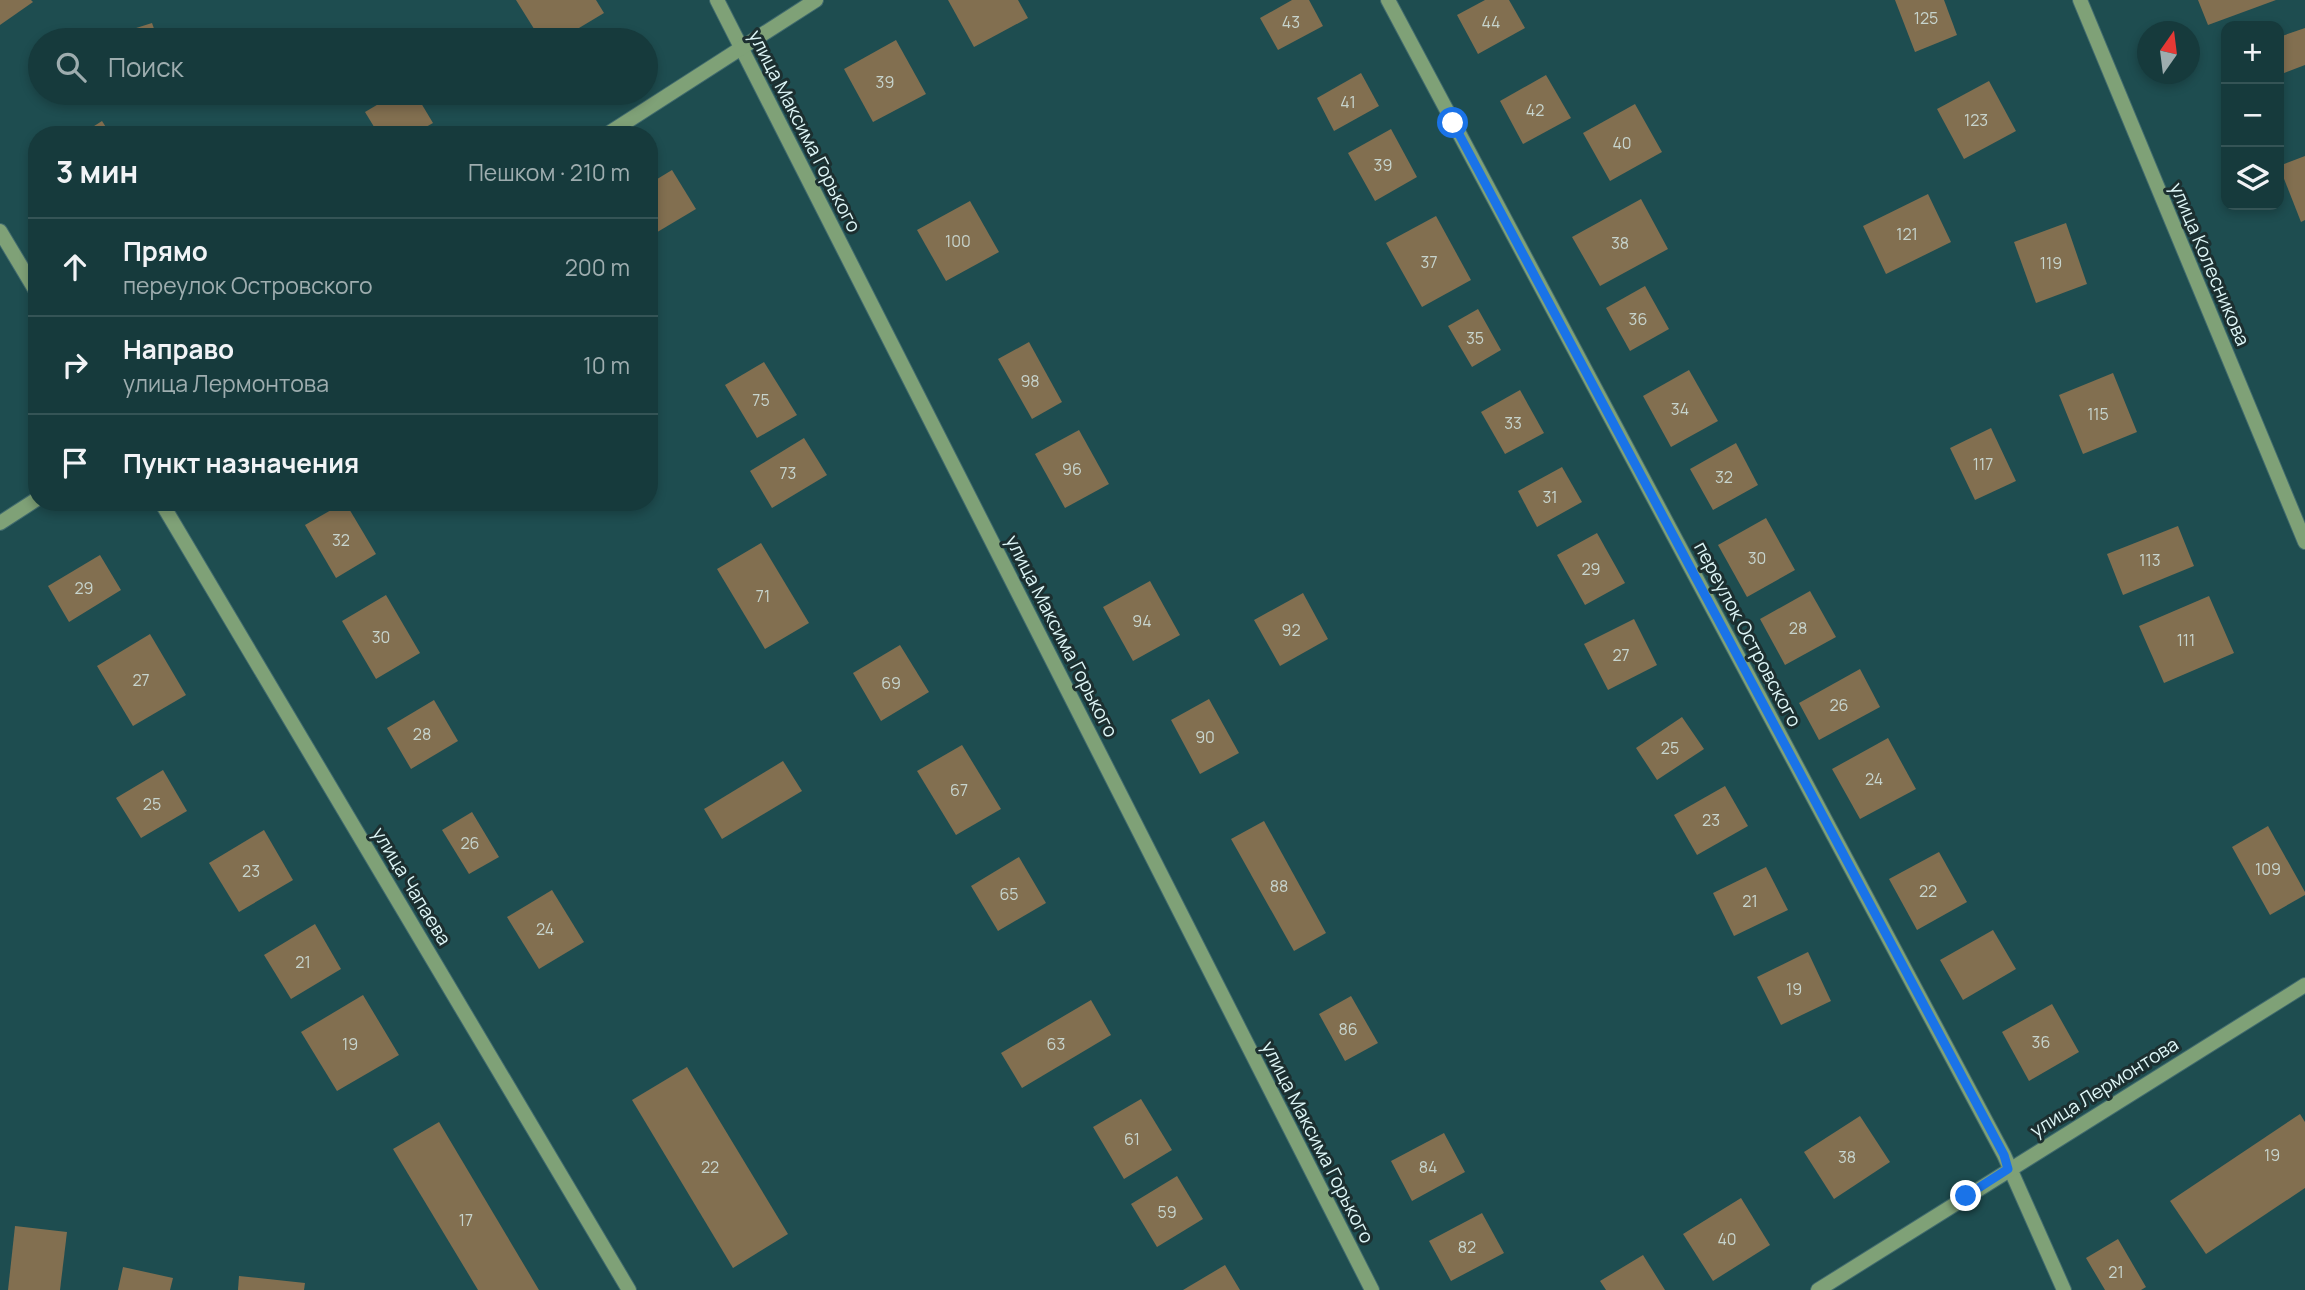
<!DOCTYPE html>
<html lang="ru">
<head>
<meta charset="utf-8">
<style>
	:root { --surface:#163a3c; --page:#234547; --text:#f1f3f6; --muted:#9eadaf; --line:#355456 }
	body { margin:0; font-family:Manrope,sans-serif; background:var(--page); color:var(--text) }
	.controls { position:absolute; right:21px; top:21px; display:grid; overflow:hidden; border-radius:14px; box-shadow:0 4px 10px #0003 }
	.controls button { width:63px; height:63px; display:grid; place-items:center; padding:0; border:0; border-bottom:2px solid var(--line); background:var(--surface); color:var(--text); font:35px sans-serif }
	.compass { position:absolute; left:2137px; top:21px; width:63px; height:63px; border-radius:50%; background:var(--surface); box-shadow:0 4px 10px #0003; rotate:14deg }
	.stop { position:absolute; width:21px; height:21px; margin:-16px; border:5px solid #1a73e8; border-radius:50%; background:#fff }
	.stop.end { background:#1a73e8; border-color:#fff; box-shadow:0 2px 7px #0008 }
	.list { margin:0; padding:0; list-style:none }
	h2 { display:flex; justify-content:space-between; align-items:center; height:91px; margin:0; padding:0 28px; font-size:30px }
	h2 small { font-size:23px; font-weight:400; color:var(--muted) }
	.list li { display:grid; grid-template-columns:46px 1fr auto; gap:21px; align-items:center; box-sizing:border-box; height:98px; padding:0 28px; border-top:2px solid var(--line) }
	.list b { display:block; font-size:26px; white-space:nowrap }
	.list p { margin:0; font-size:23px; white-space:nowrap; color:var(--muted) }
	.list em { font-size:23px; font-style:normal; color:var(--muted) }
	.icon { flex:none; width:38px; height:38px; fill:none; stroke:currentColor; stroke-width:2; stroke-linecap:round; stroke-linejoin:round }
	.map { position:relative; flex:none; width:2305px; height:1290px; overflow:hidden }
	.search { position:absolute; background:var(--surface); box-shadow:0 4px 10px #0003; left:28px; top:28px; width:630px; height:77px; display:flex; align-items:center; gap:18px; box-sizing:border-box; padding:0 24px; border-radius:38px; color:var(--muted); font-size:26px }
	.panel { position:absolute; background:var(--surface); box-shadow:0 4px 10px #0003; left:28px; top:126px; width:630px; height:385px; border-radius:28px }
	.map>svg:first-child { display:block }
	.building { fill:#826f50 }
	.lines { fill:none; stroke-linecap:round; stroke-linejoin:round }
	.minor-casing { stroke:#416b6e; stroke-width:16 }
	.tertiary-casing { stroke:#416b6e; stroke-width:16 }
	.minor { stroke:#7fa177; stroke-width:14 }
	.tertiary { stroke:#7fa177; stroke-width:14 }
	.route { stroke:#1a73e8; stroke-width:9 }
	.labels { text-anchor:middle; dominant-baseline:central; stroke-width:6; stroke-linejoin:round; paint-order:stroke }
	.number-label { font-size:16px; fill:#c7d4cd }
	.street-label { font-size:19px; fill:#def6f7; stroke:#1c2f30 }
</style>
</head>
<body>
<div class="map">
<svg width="2305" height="1290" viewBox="0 0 2305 1290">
	<rect width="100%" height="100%" fill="#1e4d50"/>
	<g class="building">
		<polygon points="0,0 31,0 33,2 0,25"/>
		<polygon points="516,0 596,0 604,13 559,40 541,40"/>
		<polygon points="948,0 1018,0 1028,18 974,47"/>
		<polygon points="1292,0 1309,0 1323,26 1278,50 1260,18"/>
		<polygon points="1485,0 1509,0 1525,28 1478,54 1457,15"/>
		<polygon points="1895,0 1944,0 1957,35 1915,52"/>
		<polygon points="2198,0 2276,0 2208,25"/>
		<polygon points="152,23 158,40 98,40"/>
		<polygon points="2305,28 2305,65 2279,75 2279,37"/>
		<polygon points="896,40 926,94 873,122 844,69"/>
		<polygon points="1361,73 1379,106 1334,131 1317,98"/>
		<polygon points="1546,75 1571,118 1523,144 1500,101"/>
		<polygon points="1989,81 2016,131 1964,159 1937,109"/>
		<polygon points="397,93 415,93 433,123 412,135 379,135 365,112"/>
		<polygon points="1635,104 1662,152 1610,181 1583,133"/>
		<polygon points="102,121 111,135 80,135"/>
		<polygon points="1391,129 1417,177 1375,201 1348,153"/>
		<polygon points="2305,156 2305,220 2301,222 2279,166"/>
		<polygon points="672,170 696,209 649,237 649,184"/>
		<polygon points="1928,194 1951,242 1886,274 1863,226"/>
		<polygon points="1641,199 1668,249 1600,286 1572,237"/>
		<polygon points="970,201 999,252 946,281 917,230"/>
		<polygon points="1436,216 1471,280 1422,307 1386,243"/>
		<polygon points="2066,223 2087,284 2036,303 2014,242"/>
		<polygon points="1645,286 1669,329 1630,351 1606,308"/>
		<polygon points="1478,309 1501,350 1472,367 1448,326"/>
		<polygon points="1029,342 1062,402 1032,419 998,359"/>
		<polygon points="764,362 797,415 757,438 725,385"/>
		<polygon points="1689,370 1718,421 1671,447 1643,396"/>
		<polygon points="2113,373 2137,432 2083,454 2059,395"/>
		<polygon points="1520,390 1544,433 1505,454 1481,412"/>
		<polygon points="1991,428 2016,481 1975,500 1950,448"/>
		<polygon points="1079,430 1109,484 1065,508 1035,454"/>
		<polygon points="804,438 827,475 772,508 750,471"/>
		<polygon points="1736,443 1758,485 1713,510 1690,469"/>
		<polygon points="1562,467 1582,502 1537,527 1518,491"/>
		<polygon points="345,502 376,554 336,578 305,525"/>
		<polygon points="1766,518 1795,570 1747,597 1718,545"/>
		<polygon points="2178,526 2194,566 2123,595 2107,554"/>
		<polygon points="1597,533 1625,583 1585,605 1557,555"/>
		<polygon points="761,543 809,623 765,649 717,569"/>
		<polygon points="100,555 121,590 69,622 48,586"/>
		<polygon points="1150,581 1180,635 1133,661 1103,607"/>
		<polygon points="1810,591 1836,637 1785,665 1760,619"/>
		<polygon points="1303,593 1328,639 1280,666 1254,620"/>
		<polygon points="386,595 420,653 376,679 342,621"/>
		<polygon points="2209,596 2234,653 2164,683 2139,626"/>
		<polygon points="1634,619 1657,665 1608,690 1584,644"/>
		<polygon points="150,634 186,695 133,726 97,666"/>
		<polygon points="900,645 929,692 881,721 853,673"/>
		<polygon points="1860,669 1880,707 1819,740 1799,703"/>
		<polygon points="1209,699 1239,753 1200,774 1171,720"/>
		<polygon points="434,700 458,741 411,769 387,728"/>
		<polygon points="1682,717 1704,749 1657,780 1636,748"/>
		<polygon points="1888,738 1916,789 1860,819 1832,769"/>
		<polygon points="962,745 1001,809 956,835 917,771"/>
		<polygon points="783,761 802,791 722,839 704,809"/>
		<polygon points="163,770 187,811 141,838 116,798"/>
		<polygon points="1725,786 1748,826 1697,855 1674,815"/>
		<polygon points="472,812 499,857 469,874 442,830"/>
		<polygon points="1264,821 1326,933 1294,951 1231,839"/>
		<polygon points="2268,826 2305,892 2305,895 2270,915 2232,847"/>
		<polygon points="264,830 293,880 239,912 209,863"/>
		<polygon points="1939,852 1967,902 1917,930 1889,879"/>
		<polygon points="1019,857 1046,903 998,931 971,886"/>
		<polygon points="1766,867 1788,910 1734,936 1713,893"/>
		<polygon points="552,890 584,942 539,969 507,917"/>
		<polygon points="315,924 341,969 291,999 264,955"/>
		<polygon points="1993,930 2016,969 1963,1000 1940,960"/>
		<polygon points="1808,952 1831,1001 1781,1025 1757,977"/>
		<polygon points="363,995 399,1055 337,1091 301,1032"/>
		<polygon points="1351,996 1378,1043 1345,1061 1319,1014"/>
		<polygon points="1091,1000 1111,1035 1022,1088 1001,1053"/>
		<polygon points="2052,1004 2079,1052 2029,1081 2002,1032"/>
		<polygon points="687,1067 788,1234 733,1268 632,1100"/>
		<polygon points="1141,1099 1172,1150 1124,1179 1093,1127"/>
		<polygon points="2300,1114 2305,1122 2305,1188 2206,1254 2170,1201"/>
		<polygon points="1860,1116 1890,1162 1834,1199 1804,1152"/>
		<polygon points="439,1122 539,1290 478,1290 393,1149"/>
		<polygon points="1444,1133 1465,1172 1412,1201 1391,1161"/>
		<polygon points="1177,1176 1203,1219 1157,1247 1131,1204"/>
		<polygon points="1741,1198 1770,1245 1713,1281 1683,1234"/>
		<polygon points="1482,1213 1504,1253 1451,1281 1429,1241"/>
		<polygon points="15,1226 67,1232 60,1290 8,1290"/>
		<polygon points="2118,1239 2146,1287 2141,1290 2105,1290 2086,1258"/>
		<polygon points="1643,1255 1665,1290 1606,1290 1600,1281"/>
		<polygon points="1225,1265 1240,1290 1183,1290"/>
		<polygon points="123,1267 173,1278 170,1290 118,1290"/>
		<polygon points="239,1276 305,1283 304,1290 238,1290"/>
	</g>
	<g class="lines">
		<g class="minor-casing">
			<g id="minor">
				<polyline points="717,0 1372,1290"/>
				<polyline points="1388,0 2004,1155 2064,1290"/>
				<polyline points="606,135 816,0"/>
				<polyline points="0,231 37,293"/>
				<polyline points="161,502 629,1290"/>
				<polyline points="0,523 37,499"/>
				<polyline points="1818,1290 2305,985"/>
			</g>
		</g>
		<g class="tertiary-casing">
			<polyline id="tertiary" points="2080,0 2305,542"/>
		</g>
		<use href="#minor" class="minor"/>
		<use href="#tertiary" class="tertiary"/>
	</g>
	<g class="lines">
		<polyline class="route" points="1453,123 2004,1155 2008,1169 1966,1196"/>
	</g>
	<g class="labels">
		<g class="number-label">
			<text x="1926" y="18">125</text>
			<text x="1291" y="22">43</text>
			<text x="1491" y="22">44</text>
			<text x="885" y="82">39</text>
			<text x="1348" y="102">41</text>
			<text x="1535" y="110">42</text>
			<text x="1976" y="120">123</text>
			<text x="1622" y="143">40</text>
			<text x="1383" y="165">39</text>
			<text x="1907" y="234">121</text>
			<text x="958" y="241">100</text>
			<text x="1620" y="243">38</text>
			<text x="1429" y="262">37</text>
			<text x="2051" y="263">119</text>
			<text x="1638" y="319">36</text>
			<text x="1475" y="338">35</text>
			<text x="1030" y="381">98</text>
			<text x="761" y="400">75</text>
			<text x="1680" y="409">34</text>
			<text x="2098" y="414">115</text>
			<text x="1513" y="423">33</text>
			<text x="1983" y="464">117</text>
			<text x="1072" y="469">96</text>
			<text x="788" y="473">73</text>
			<text x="1724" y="477">32</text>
			<text x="1550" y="497">31</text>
			<text x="341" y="540">32</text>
			<text x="1757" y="558">30</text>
			<text x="2150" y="560">113</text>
			<text x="1591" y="569">29</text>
			<text x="84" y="588">29</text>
			<text x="763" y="596">71</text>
			<text x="1142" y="621">94</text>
			<text x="1798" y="628">28</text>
			<text x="1291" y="630">92</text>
			<text x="381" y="637">30</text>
			<text x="2186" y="640">111</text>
			<text x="1621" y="655">27</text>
			<text x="141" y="680">27</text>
			<text x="891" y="683">69</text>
			<text x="1839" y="705">26</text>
			<text x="422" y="734">28</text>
			<text x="1205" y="737">90</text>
			<text x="1670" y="748">25</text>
			<text x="1874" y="779">24</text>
			<text x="959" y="790">67</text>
			<text x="152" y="804">25</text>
			<text x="1711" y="820">23</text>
			<text x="470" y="843">26</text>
			<text x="2268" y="869">109</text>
			<text x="251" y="871">23</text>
			<text x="1279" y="886">88</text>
			<text x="1928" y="891">22</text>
			<text x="1009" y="894">65</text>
			<text x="1750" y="901">21</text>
			<text x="545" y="929">24</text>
			<text x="303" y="962">21</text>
			<text x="1794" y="989">19</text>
			<text x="1348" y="1029">86</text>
			<text x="2041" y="1042">36</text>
			<text x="350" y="1044">19</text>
			<text x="1056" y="1044">63</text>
			<text x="1132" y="1139">61</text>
			<text x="2272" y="1155">19</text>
			<text x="1847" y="1157">38</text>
			<text x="710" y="1167">22</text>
			<text x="1428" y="1167">84</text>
			<text x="1167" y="1212">59</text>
			<text x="466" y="1220">17</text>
			<text x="1727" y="1239">40</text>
			<text x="1467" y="1247">82</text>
			<text x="2116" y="1272">21</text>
		</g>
		<g class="street-label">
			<text transform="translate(805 131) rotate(63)">улица Максима Горького</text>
			<text transform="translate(2210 264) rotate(67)">улица Колесникова</text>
			<text transform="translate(1748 634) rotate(62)">переулок Островского</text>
			<text transform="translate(1062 636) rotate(63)">улица Максима Горького</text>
			<text transform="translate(412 886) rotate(59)">улица Чапаева</text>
			<text transform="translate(2104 1087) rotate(-32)">улица Лермонтова</text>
			<text transform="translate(1318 1142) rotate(63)">улица Максима Горького</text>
		</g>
	</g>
</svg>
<div class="controls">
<button>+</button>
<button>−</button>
<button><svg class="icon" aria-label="layers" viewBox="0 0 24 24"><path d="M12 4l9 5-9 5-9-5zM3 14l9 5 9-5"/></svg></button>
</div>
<svg class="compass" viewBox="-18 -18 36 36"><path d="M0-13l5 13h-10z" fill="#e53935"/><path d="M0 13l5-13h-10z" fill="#9eadaf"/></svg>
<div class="stop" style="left:1453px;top:123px"></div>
<div class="stop end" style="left:1966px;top:1196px"></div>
<div class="search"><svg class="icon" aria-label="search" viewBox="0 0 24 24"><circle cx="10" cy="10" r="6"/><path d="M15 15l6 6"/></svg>Поиск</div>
<section class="panel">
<h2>3 мин<small>Пешком · 210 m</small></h2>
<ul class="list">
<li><svg class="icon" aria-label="ahead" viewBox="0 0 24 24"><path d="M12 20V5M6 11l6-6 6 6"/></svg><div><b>Прямо</b><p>переулок Островского</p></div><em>200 m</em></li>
<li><svg class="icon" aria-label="right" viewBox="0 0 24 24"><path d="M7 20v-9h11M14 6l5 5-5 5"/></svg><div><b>Направо</b><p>улица Лермонтова</p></div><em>10 m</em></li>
<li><svg class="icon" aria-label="arrive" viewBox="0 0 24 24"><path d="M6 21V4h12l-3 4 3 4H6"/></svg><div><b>Пункт назначения</b></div></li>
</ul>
</section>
</div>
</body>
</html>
